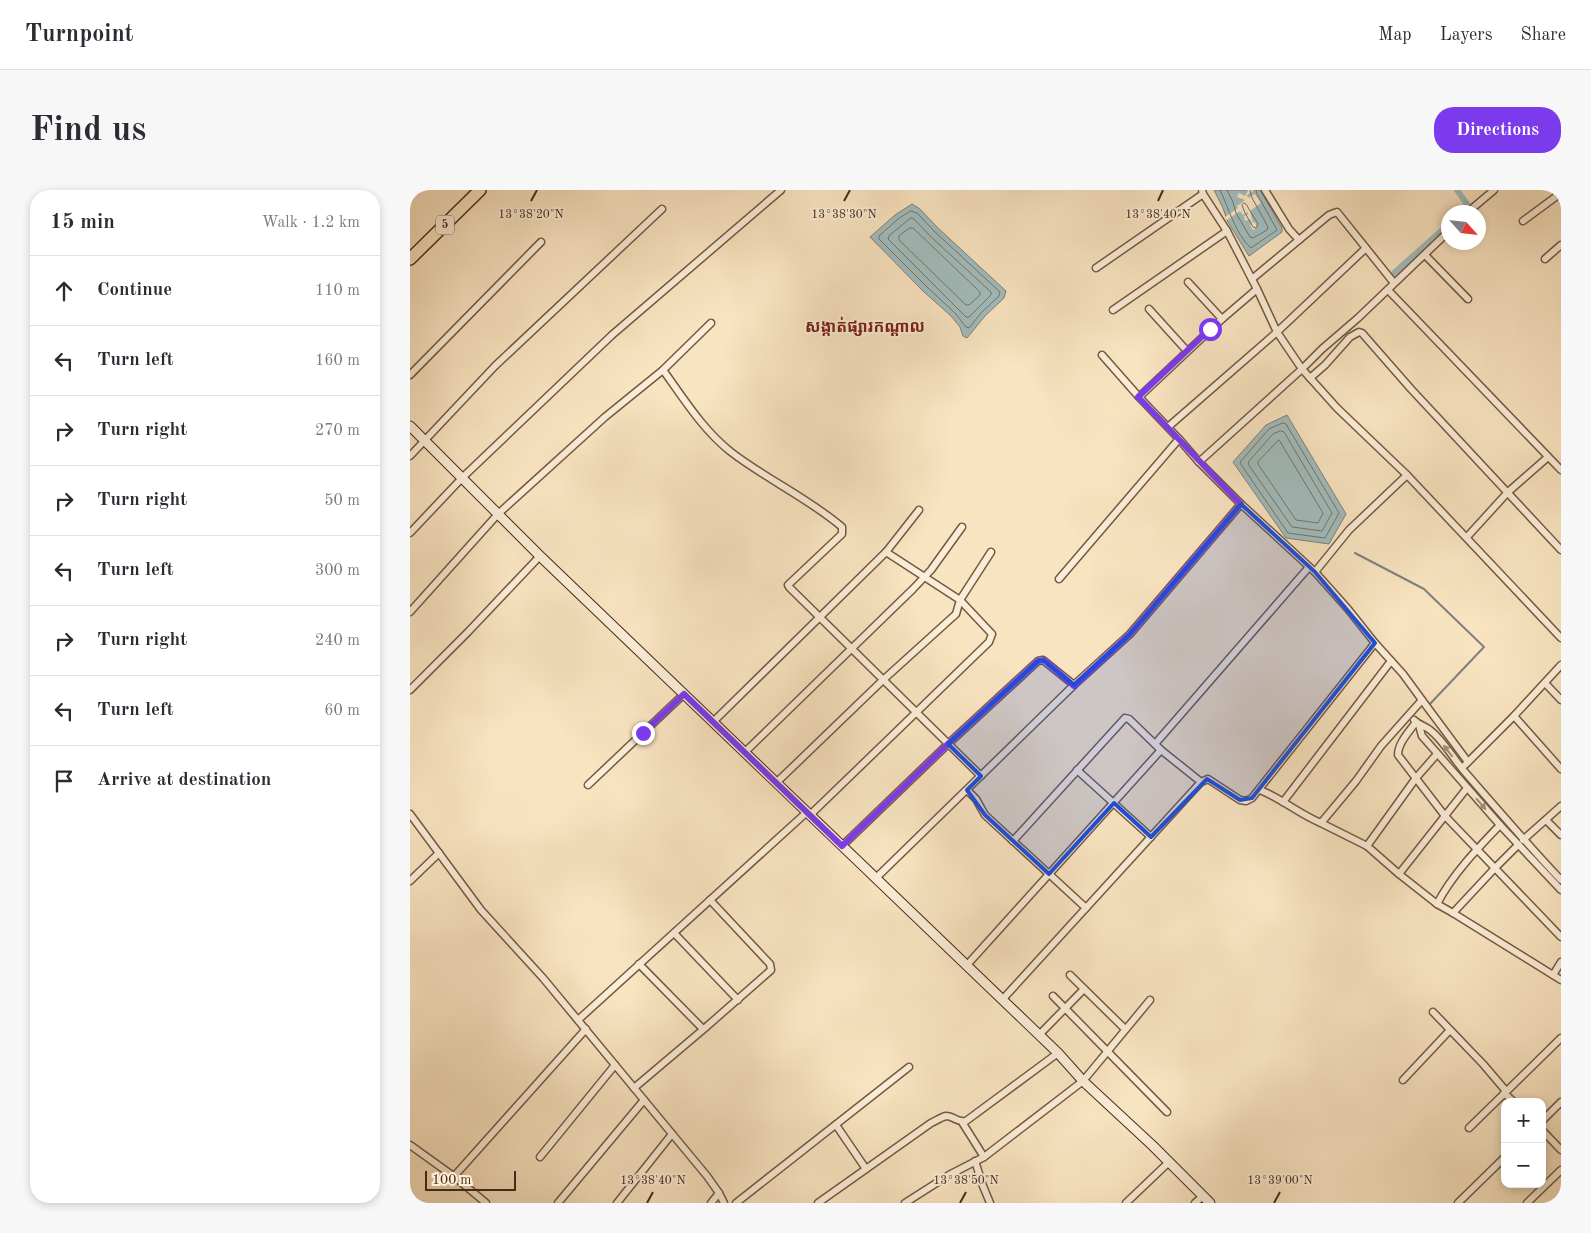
<!DOCTYPE html>
<html lang="en">
<head>
<meta charset="utf-8">
<style>
	:root { --surface:#fff; --page:#f7f7f7; --text:#2b2b33; --muted:#7c7c81; --line:#e1e1e2; --accent:#7c3aed }
	body { margin:0; font-family:"Old Standard TT","Noto Sans Khmer",serif; background:var(--page); color:var(--text) }
	.controls { position:absolute; right:15px; bottom:15px; display:grid; overflow:hidden; border-radius:10px; box-shadow:0 2px 8px #0003 }
	.controls button { width:45px; height:45px; display:grid; place-items:center; padding:0; border:0; border-bottom:1px solid var(--line); background:var(--surface); color:var(--text); font:25px sans-serif }
	.compass { position:absolute; left:1031px; top:15px; width:45px; height:45px; border-radius:50%; background:var(--surface); box-shadow:0 2px 8px #0003; rotate:117deg }
	.scale { position:absolute; left:15px; bottom:12px; width:91px; box-sizing:border-box; padding-left:5px; border:2px solid #472b18; border-top:0; font-size:14px; line-height:18px; white-space:nowrap; color:#472b18; -webkit-text-stroke:4px #fbedd7; paint-order:stroke }
	.stop { position:absolute; width:15px; height:15px; margin:-11px; border:4px solid #7c3aed; border-radius:50%; background:#fff }
	.stop.end { background:#7c3aed; border-color:#fff; box-shadow:0 1px 5px #0008 }
	.list { margin:0; padding:0; list-style:none }
	h2 { display:flex; justify-content:space-between; align-items:center; height:65px; margin:0; padding:0 20px; font-size:21px }
	h2 small { font-size:16px; font-weight:400; color:var(--muted) }
	.list li { display:grid; grid-template-columns:32px 1fr auto; gap:15px; align-items:center; box-sizing:border-box; height:70px; padding:0 20px; border-top:1px solid var(--line) }
	.list b { display:block; font-size:19px; white-space:nowrap }
	.list em { font-size:16px; font-style:normal; color:var(--muted) }
	.icon { flex:none; width:28px; height:28px; fill:none; stroke:currentColor; stroke-width:2; stroke-linecap:round; stroke-linejoin:round }
	.map { position:relative; flex:none; width:1151px; height:1013px; overflow:hidden; border-radius:20px }
	header { display:flex; align-items:center; gap:30px; box-sizing:border-box; height:70px; padding:0 25px; background:var(--surface); border-bottom:1px solid var(--line) }
	header strong { font-size:24px }
	nav { display:flex; gap:28px; margin-inline-start:auto; font-size:18px }
	.intro { display:flex; align-items:center; justify-content:space-between; box-sizing:border-box; height:120px; padding:0 30px }
	h1 { margin:0; font-size:35px }
	.button { padding:12px 22px; border-radius:20px; background:var(--accent); color:#fff; font-size:18px; font-weight:700 }
	main { display:flex; gap:30px; padding:0 30px }
	aside { flex:1; background:var(--surface); border-radius:20px; box-shadow:0 2px 8px #0003 }
	.map>svg:first-child { display:block }
	.water { fill:#a2bcbd; stroke:#7e827b }
	.pier { fill:#f9e4c1 }
	.lines { fill:none; stroke-linecap:round; stroke-linejoin:round }
	.shore { stroke:#74746a; stroke-width:1 }
	.stream { stroke:#7e827b; stroke-width:2 }
	.canal { stroke:#a2bcbd; stroke-width:6 }
	.street-casing { stroke:#745942; stroke-width:9 }
	.secondary-casing { stroke:#472b18; stroke-width:11 }
	.highway-casing { stroke:#472b18; stroke-width:14 }
	.street { stroke:#fbedd7; stroke-width:6 }
	.secondary { stroke:#fbedd7; stroke-width:9 }
	.highway { stroke:#f9e4c1; stroke-width:11 }
	.oneway { fill:#a18c78 }
	.route { stroke:#7c3aed; stroke-width:6 }
	.marked { fill:#1d4ed8; fill-opacity:0.2; stroke:#1d4ed8; stroke-width:4; stroke-linejoin:round }
	.ticks { fill:none; stroke:#472b18; stroke-width:2 }
	.labels { text-anchor:middle; dominant-baseline:central; stroke-width:4; stroke-linejoin:round; paint-order:stroke }
	.shield { fill:#fbedd7; stroke:#7d6551; stroke-width:1 }
	.shield-label { font-size:12px; font-weight:bold; fill:#472b18 }
	.quarter-label { font-size:16px; font-weight:bold; fill:#7a1f14; stroke:#fbedd7 }
	.ticks-label { font-size:12px; text-anchor:middle; fill:#472b18; stroke:#fbedd7; stroke-width:4; stroke-linejoin:round; paint-order:stroke }
</style>
</head>
<body>
<header>
<strong>Turnpoint</strong>
<nav><a>Map</a><a>Layers</a><a>Share</a></nav>
</header>
<div class="intro"><h1>Find us</h1><a class="button">Directions</a></div>
<main>
<aside>
<h2>15 min<small>Walk · 1.2 km</small></h2>
<ul class="list">
<li><svg class="icon" aria-label="ahead" viewBox="0 0 24 24"><path d="M12 20V5M6 11l6-6 6 6"/></svg><div><b>Continue</b></div><em>110 m</em></li>
<li><svg class="icon" aria-label="left" viewBox="0 0 24 24"><path d="M17 20v-9H6M10 6l-5 5 5 5"/></svg><div><b>Turn left</b></div><em>160 m</em></li>
<li><svg class="icon" aria-label="right" viewBox="0 0 24 24"><path d="M7 20v-9h11M14 6l5 5-5 5"/></svg><div><b>Turn right</b></div><em>270 m</em></li>
<li><svg class="icon" aria-label="right" viewBox="0 0 24 24"><path d="M7 20v-9h11M14 6l5 5-5 5"/></svg><div><b>Turn right</b></div><em>50 m</em></li>
<li><svg class="icon" aria-label="left" viewBox="0 0 24 24"><path d="M17 20v-9H6M10 6l-5 5 5 5"/></svg><div><b>Turn left</b></div><em>300 m</em></li>
<li><svg class="icon" aria-label="right" viewBox="0 0 24 24"><path d="M7 20v-9h11M14 6l5 5-5 5"/></svg><div><b>Turn right</b></div><em>240 m</em></li>
<li><svg class="icon" aria-label="left" viewBox="0 0 24 24"><path d="M17 20v-9H6M10 6l-5 5 5 5"/></svg><div><b>Turn left</b></div><em>60 m</em></li>
<li><svg class="icon" aria-label="arrive" viewBox="0 0 24 24"><path d="M6 21V4h12l-3 4 3 4H6"/></svg><div><b>Arrive at destination</b></div></li>
</ul>
</aside>
<div class="map">
<svg width="1151" height="1013" viewBox="0 0 1151 1013">
	<rect width="100%" height="100%" fill="#f9e4c1"/>
	<filter id="stains"><feTurbulence type="fractalNoise" baseFrequency=".004" numOctaves="4"/><feColorMatrix values="0 0 0 0 .2 0 0 0 0 .09 0 0 0 0 .02 0 0 0 .5 -.17"/></filter>
	<radialGradient id="worn" r=".72"><stop offset=".6" stop-color="#630" stop-opacity="0"/><stop offset="1" stop-color="#630" stop-opacity=".3"/></radialGradient>
	<g class="water">
		<polygon points="804,0 850,0 872,38 872,42 839,66 818,32 812,16"/>
		<polygon points="502,14 510,19 527,37 596,101 594,108 575,126 557,148 553,146 550,137 541,126 513,101 460,47 485,25"/>
		<polygon points="877,225 936,324 919,354 876,348 823,272 856,235"/>
	</g>
	<polygon class="pier" points="837,0 844,0 837,5 838,8 845,4 851,13 840,21 843,33 845,32 847,37 843,40 840,35 842,34 840,29 835,31 834,26 838,24 838,22 833,25 830,21 817,30 815,27 828,18 827,16 835,10 827,7 829,3 835,6 838,1"/>
	<g class="lines">
		<g class="shore">
			<path d="M810 0C819 18 825 44 841 58L867 40 847 4 846 0"/>
			<polyline points="817,0 823,12 826,23 840,47 843,48 857,40 858,37 841,6 840,0"/>
			<polygon points="834,13 836,14 848,34 846,38 843,37 835,23 832,15"/>
			<polygon points="501,21 507,23 524,41 590,102 589,106 571,123 559,138 556,137 545,123 517,97 469,49 469,46 488,29"/>
			<polygon points="501,28 504,29 519,45 581,102 581,105 559,127 556,127 478,49 479,46"/>
			<polygon points="500,38 503,38 570,102 570,105 559,115 556,115 489,50 489,46"/>
			<polygon points="873,233 876,234 929,323 915,348 878,343 830,273 831,271 859,239"/>
			<polygon points="871,241 874,242 922,323 912,341 882,337 838,274 839,271 863,244"/>
			<polygon points="869,250 913,323 908,333 886,330 848,274 848,272"/>
		</g>
		<polyline class="stream" points="945,363 1014,399 1074,457 1018,516"/>
		<g class="canal">
			<polyline points="1047,0 1057,14 1055,20 1053,22"/>
			<polyline points="984,83 1038,35"/>
		</g>
		<g class="street-casing">
			<g id="street">
				<polyline points="792,0 793,4 817,41 847,99 867,142 892,179 927,218 997,285 1151,448"/>
				<polyline points="855,0 879,39 889,50"/>
				<polyline points="1058,22 1084,0"/>
				<polyline points="1113,31 1151,3"/>
				<polyline points="1015,65 1058,109"/>
				<polyline points="1135,69 1151,55"/>
				<polyline points="686,78 793,4"/>
				<polyline points="842,89 919,25 927,22 984,93"/>
				<polyline points="778,92 812,129"/>
				<polyline points="978,100 1151,280"/>
				<polyline points="739,119 777,161"/>
				<polyline points="703,120 817,41"/>
				<polyline points="692,165 729,207 769,249 789,272 831,314 905,382 938,419 965,453 993,484 1012,510"/>
				<path d="M253 180C274 209 293 240 321 262 356 289 398 308 432 337V344L378 395 379 397 571 586"/>
				<polyline points="0,185 131,52"/>
				<polyline points="900,188 915,175 940,147 949,142 952,143 1001,199 1151,360"/>
				<polyline points="729,207 812,129 847,99"/>
				<polyline points="758,237 867,142 956,58"/>
				<polyline points="0,266 85,176 252,19"/>
				<polyline points="789,272 892,179 912,159 948,128 1038,42"/>
				<polyline points="0,343 52,288 202,145 371,0"/>
				<polyline points="1057,347 1098,302 1138,267"/>
				<polyline points="905,382 939,340 997,285"/>
				<polyline points="649,389 769,249"/>
				<polyline points="0,422 88,324 195,227 253,180 301,133"/>
				<polyline points="1135,493 1151,510"/>
				<polyline points="664,495 720,444 831,314"/>
				<polyline points="0,500 58,442 130,366"/>
				<polyline points="1104,526 1151,579"/>
				<path d="M1004 530C1009 535 1015 536 1020 540 1033 550 1043 568 1054 581 1086 618 1118 655 1151 690"/>
				<polyline points="303,532 476,362 509,320"/>
				<path d="M1006 532C999 542 988 553 988 565L1035 626 1151 747"/>
				<polyline points="1009,535 1012,546 1090,635 1151,700"/>
				<polyline points="745,554 899,377"/>
				<polyline points="335,562 503,399 521,380 552,337"/>
				<polyline points="1055,575 1104,526 1151,475"/>
				<polyline points="667,580 741,647"/>
				<polyline points="366,593 473,490 546,424 550,410 581,362"/>
				<polyline points="178,595 274,504"/>
				<polyline points="557,600 566,609 575,625 676,718"/>
				<path d="M850 600C871 608 889 624 911 633L946 591 971 556 1012 510 1058 572"/>
				<polyline points="873,612 981,471"/>
				<polyline points="0,624 71,720 133,788 297,986 309,1003 314,1013"/>
				<polyline points="400,625 579,452 582,444 550,410 476,362"/>
				<polyline points="1136,630 1151,645"/>
				<polyline points="911,633 957,656 989,684 1027,714 1043,723"/>
				<polyline points="1113,650 1151,616"/>
				<polyline points="603,651 715,528 719,529 751,560 791,592"/>
				<polyline points="1108,655 1085,678 1043,723 1151,790"/>
				<polyline points="432,656 538,554 628,471 633,470 664,495 466,688"/>
				<polyline points="957,656 1006,588 1027,564"/>
				<polyline points="989,684 1057,598"/>
				<polyline points="0,691 29,663"/>
				<path d="M1027 714C1042 685 1067 659 1090 635"/>
				<polyline points="264,743 328,810"/>
				<polyline points="229,774 293,839"/>
				<polyline points="557,775 751,560"/>
				<polyline points="660,785 715,839"/>
				<polyline points="1143,785 1151,772"/>
				<polyline points="643,806 757,922"/>
				<polyline points="592,810 791,592 798,589 830,610 836,611 842,608 965,453"/>
				<polyline points="1023,822 1073,874 1096,901"/>
				<polyline points="168,830 397,622"/>
				<polyline points="629,845 674,799"/>
				<polyline points="993,890 1040,840"/>
				<polyline points="224,898 295,838 361,780 360,774 300,710"/>
				<polyline points="1094,903 1104,912"/>
				<polyline points="1132,931 1151,912"/>
				<polyline points="552,932 574,967"/>
				<polyline points="426,935 456,979"/>
				<polyline points="1059,938 1151,848"/>
				<polyline points="1132,940 1151,960"/>
				<polyline points="0,955 46,988"/>
				<polyline points="130,967 205,875"/>
				<polyline points="565,971 573,996 580,1013"/>
				<polyline points="76,1013 46,988 47,983 176,839"/>
				<polyline points="148,1013 234,910"/>
				<polyline points="207,1013 262,944"/>
				<polyline points="301,1013 309,1003"/>
				<polyline points="326,1013 499,877"/>
				<path d="M408 1013 521 933C526 931 531 927 536 926 544 926 547 933 556 931L648 863"/>
				<polyline points="495,1013 539,985 574,967 673,891 740,810"/>
				<polyline points="716,1013 759,972"/>
				<polyline points="785,1013 793,1006"/>
				<polyline points="1048,1013 1095,967"/>
				<polyline points="1117,1013 1151,980"/>
			</g>
		</g>
		<g class="secondary-casing">
			<polyline id="secondary" points="0,236 130,366 648,863 673,891 743,956 800,1013"/>
		</g>
		<g class="highway-casing">
			<polyline id="highway" points="0,69 70,0"/>
		</g>
		<use href="#street" class="street"/>
		<use href="#secondary" class="secondary"/>
		<use href="#highway" class="highway"/>
	</g>
	<defs><path id="oneway-solid" d="M-6-.8H1V-3.2L6.5 0L1 3.2V.8H-6Z" transform="scale(1.25)"/></defs>
	<g class="oneway">
		<use href="#oneway-solid" transform="translate(1038 561) rotate(-128)"/>
		<use href="#oneway-solid" transform="translate(1071 614) rotate(49)"/>
	</g>
	<g class="lines">
		<path class="route" d="M233 543 274 504 432 656 538 554 628 471 634 470 664 496 720 444 831 314C796 279 763 242 728 207L800 139"/>
	</g>
	<path class="marked" d="M831 314 905 382 965 453 842 608 830 610 797 589 741 647 704 613 639 684 575 625 557 600 571 586 538 554 628 471 633 470 664 495 720 444Z"/>
	<path class="ticks" d="M121 11 127 0M434 11 440 0M748 11 753 0M237 1013 243 1002M550 1013 556 1002M864 1013 870 1002"/>
	<g class="labels">
		<rect class="shield" x="26" y="25.5" width="18" height="19" rx="4"/>
		<g class="shield-label">
			<text x="35" y="35">5</text>
		</g>
		<g class="quarter-label">
			<text x="455" y="138">សង្កាត់ផ្សារកណ្ដាល</text>
		</g>
	</g>
	<g class="ticks-label">
		<text x="121" y="28">13°38'20"N</text>
		<text x="434" y="28">13°38'30"N</text>
		<text x="748" y="28">13°38'40"N</text>
		<text x="243" y="994">13°38'40"N</text>
		<text x="556" y="994">13°38'50"N</text>
		<text x="870" y="994">13°39'00"N</text>
	</g>
	<rect width="100%" height="100%" filter="url(#stains)"/>
	<rect width="100%" height="100%" fill="url(#worn)"/>
</svg>
<div class="controls">
<button>+</button>
<button>−</button>
</div>
<svg class="compass" viewBox="-18 -18 36 36"><path d="M0-13l5 13h-10z" fill="#e53935"/><path d="M0 13l5-13h-10z" fill="#7c7c81"/></svg>
<div class="scale">100 m</div>
<div class="stop" style="left:800px;top:139px"></div>
<div class="stop end" style="left:233px;top:543px"></div>
</div>
</main>
</body>
</html>
